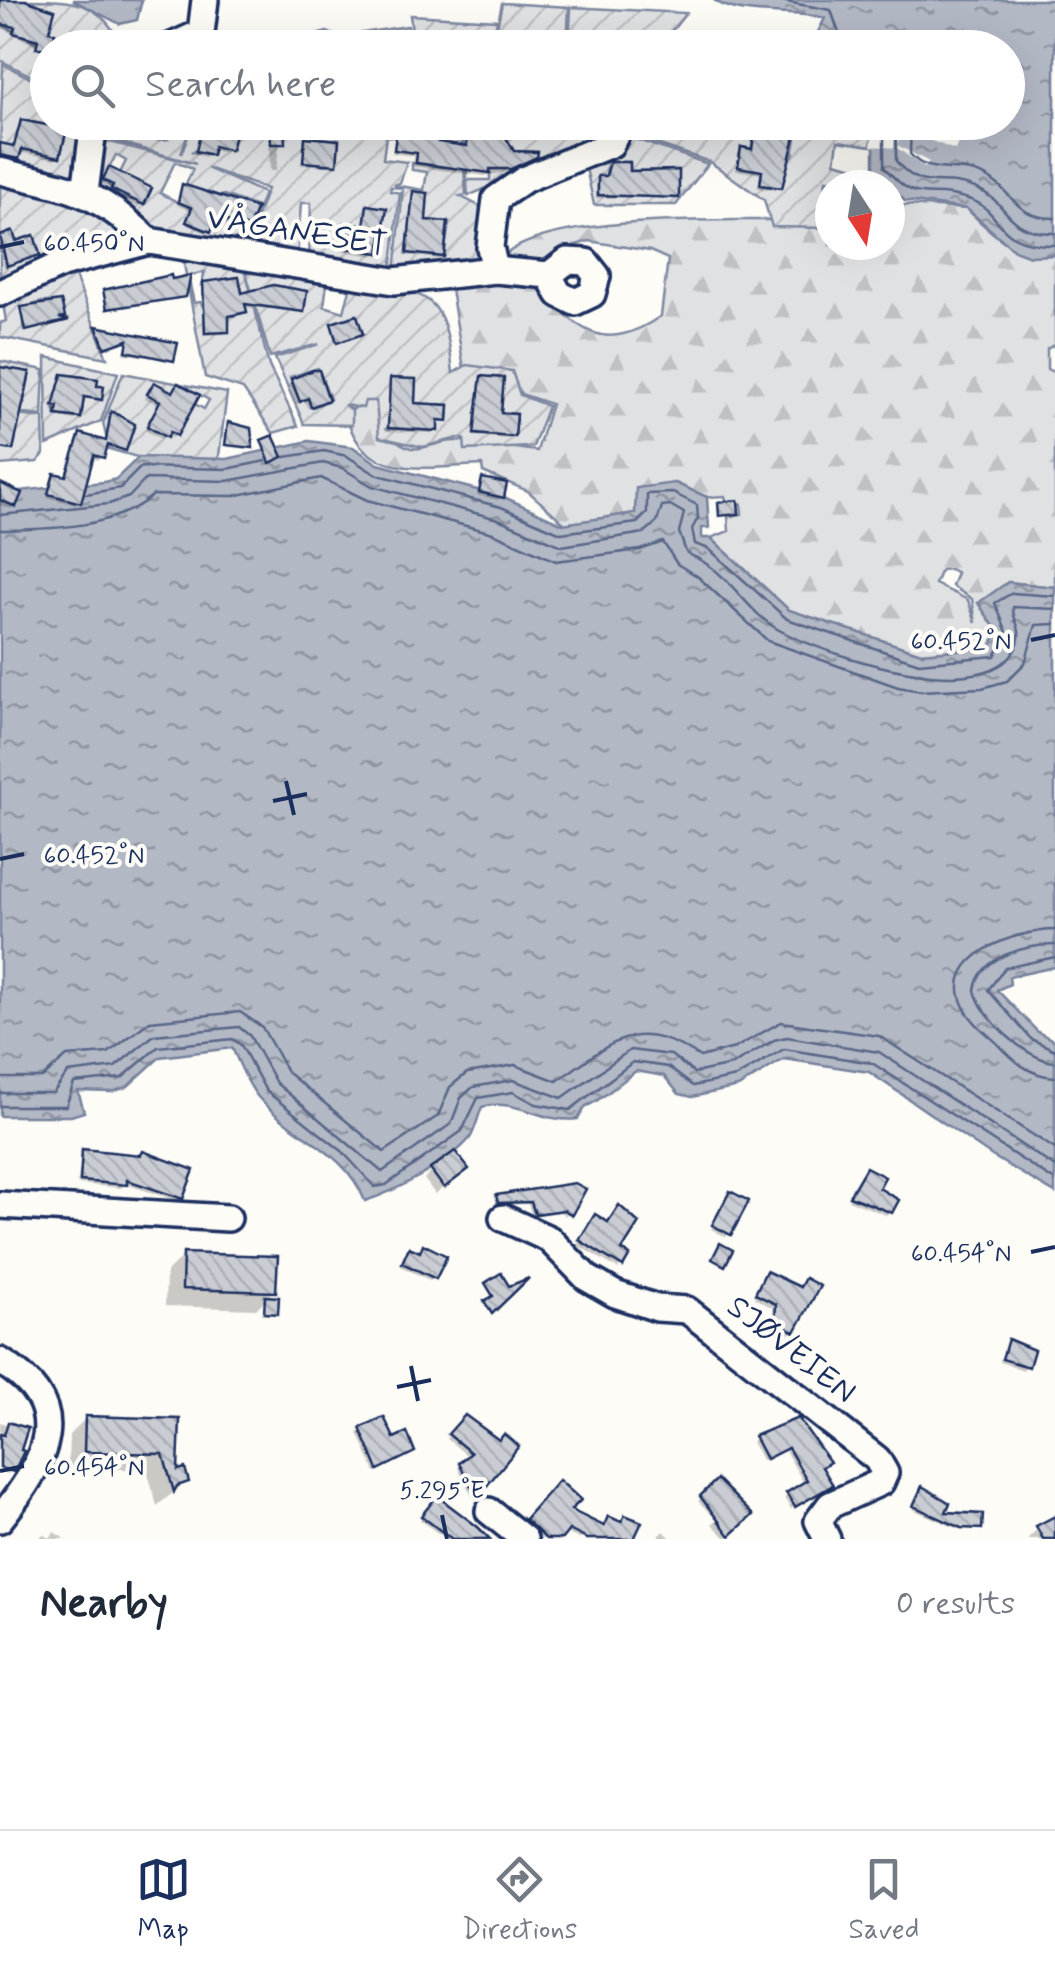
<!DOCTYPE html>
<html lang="en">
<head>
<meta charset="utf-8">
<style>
	:root { --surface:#fff; --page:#f2f2f3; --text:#1f2937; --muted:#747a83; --line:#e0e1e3; --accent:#1b2f5e }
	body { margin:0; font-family:Mynerve,sans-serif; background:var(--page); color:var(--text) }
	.compass { position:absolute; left:815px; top:170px; width:90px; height:90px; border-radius:50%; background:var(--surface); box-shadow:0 10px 40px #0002; rotate:168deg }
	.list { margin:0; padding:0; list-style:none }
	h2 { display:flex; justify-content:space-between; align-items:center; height:130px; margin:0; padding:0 40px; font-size:42px }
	h2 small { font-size:32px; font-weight:400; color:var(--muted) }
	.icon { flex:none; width:55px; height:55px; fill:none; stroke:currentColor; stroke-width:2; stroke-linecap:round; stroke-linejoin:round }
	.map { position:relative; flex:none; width:1055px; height:1539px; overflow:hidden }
	.search { position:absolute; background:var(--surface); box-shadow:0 10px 40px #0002; left:30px; right:30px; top:30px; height:110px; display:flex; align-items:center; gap:25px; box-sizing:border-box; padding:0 35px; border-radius:55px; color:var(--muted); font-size:38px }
	.sheet { height:290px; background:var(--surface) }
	nav { display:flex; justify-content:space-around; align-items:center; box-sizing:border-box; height:140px; border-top:2px solid var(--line); background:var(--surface); font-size:28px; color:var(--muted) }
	nav a { display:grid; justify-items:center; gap:5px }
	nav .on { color:var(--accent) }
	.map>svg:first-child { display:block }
	.forest { fill:url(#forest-firs); stroke:#7e88a0; stroke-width:2.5; fill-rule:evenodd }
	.garden { fill:url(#garden-furrows); stroke:#7e88a0; stroke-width:2.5; fill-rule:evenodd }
	.water { fill:url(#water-ripples); stroke:#76819c; stroke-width:2.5 }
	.pier { fill:#fdfcf7 }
	.shadow { fill:#0003 }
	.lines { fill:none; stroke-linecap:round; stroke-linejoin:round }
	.shore { stroke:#586687; stroke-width:2.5 }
	.building { fill:url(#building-back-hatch); stroke:#1b2f5e; stroke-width:2.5 }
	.minor-casing { stroke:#1b2f5e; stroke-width:32 }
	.minor { stroke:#fdfcf7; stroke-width:25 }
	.ticks { fill:none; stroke:#1b2f5e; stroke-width:4 }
	.labels { text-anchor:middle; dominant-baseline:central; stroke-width:8; stroke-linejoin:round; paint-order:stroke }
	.street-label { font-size:32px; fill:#1b2f5e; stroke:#fdfcf7 }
	.ticks-label { font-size:25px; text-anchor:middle; fill:#1b2f5e; stroke:#fdfcf7; stroke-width:8; stroke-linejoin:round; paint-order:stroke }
</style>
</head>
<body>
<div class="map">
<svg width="1055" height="1539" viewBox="0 0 1055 1539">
	<defs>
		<pattern id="forest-firs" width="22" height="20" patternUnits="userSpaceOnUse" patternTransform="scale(2.5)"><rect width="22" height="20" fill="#e0e1e3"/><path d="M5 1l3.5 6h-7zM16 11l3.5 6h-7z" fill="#c0c1c5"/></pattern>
		<pattern id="garden-furrows" width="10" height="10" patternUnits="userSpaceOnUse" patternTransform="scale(2.5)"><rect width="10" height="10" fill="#e0e1e3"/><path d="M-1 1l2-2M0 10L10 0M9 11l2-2" fill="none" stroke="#c0c1c5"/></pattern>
		<pattern id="water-ripples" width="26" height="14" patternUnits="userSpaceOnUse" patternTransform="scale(2.5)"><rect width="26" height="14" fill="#b3b8c5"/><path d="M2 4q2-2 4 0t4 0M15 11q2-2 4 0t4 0" fill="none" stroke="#9196a3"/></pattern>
		<pattern id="building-back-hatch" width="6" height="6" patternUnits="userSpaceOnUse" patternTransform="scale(2.5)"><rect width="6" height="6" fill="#c9ccd3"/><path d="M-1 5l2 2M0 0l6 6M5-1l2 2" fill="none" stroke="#acb0b8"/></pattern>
	</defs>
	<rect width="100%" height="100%" fill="#fdfcf7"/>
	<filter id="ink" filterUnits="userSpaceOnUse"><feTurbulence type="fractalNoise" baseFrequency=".01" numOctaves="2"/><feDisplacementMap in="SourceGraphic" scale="20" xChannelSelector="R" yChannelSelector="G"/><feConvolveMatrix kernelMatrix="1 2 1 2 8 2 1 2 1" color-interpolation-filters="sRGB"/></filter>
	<g filter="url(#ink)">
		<path class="forest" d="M907 205 967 209C994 236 1016 257 1055 255V344L1047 349V369L1055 373V587L1008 582 979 603 998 632 991 647 921 653 789 610 711 538 729 531 728 516 742 514 741 504 727 505 725 496 707 497 675 483 635 513 565 524 528 491 483 472 482 465C427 467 357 483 346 410L354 409 361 399 386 397V431C418 464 426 440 458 441 483 441 511 448 537 451L551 404 521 394 513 378 464 369 450 283 492 279 536 283C577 330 602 356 661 316L668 259 650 251 589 241 570 247 548 263 509 265 504 256C554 210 758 222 830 220V245H890V206ZM950 569 957 573 952 586 972 599 976 623 968 600 935 584 941 570Z"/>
		<g class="garden">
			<path d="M25 0C74 0 101 0 122 47H52L55 34 49 31 54 11Z"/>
			<polygon points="502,3 569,7 567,47 533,47 532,42 509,41 508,47 493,47"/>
			<polygon points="571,7 686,13 659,47 569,47"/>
			<polygon points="410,15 497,20 491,47 469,47 470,38 455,36 454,42 436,40 434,47 414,47"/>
			<polygon points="0,24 47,48 47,84 0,60"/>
			<polygon points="408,26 411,47 396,47 387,35 365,46 340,47 336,37"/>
			<polygon points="327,32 334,35 338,47 268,47"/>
			<path d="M3 64 47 87 48 122 89 123 81 177 68 183 0 166V152L1 160 17 165 22 149 2 144 0 148ZM21 120 67 129 60 157 15 144Z"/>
			<path d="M322 122 374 128 375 123H454L461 128 466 195 460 196 481 207 478 261 395 273 403 188 391 187 390 191 400 193 391 273 309 261 311 203H301L297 260 245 249 267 189 207 168 264 193 243 249 180 241 96 196 102 140 196 164 101 137V123H139L141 137 155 136 157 140 168 139 166 123H191L181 154 193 123H203L197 150 191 152 212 154 214 146 231 150 236 130 208 123ZM409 124 438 133V142L447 144 444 167 412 163V170L427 172 424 190 394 185 400 183 407 162 383 159 386 136 396 137 397 128 408 129ZM315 138 339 140 337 164 319 165ZM116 155 126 161 120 173 150 192 145 203 120 197 103 179ZM175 162 193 169 178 202 160 193ZM224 195 257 207 249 226 232 217 230 223 214 224 189 207ZM367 206 383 229 379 253 341 247 344 223 366 226ZM433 221 449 222 444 256 407 253 410 225 432 227Z"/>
			<path d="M470 123 529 138 546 128 588 124 595 142 468 196 463 127ZM484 127 506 136 513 151 536 152 534 164 490 169V180H467V138H484Z"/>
			<polygon points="624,123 647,123 664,134 673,123 756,123 752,149 741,147 738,166 762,171 760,185 782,188 784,155 793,156 798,126 791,123 856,128 857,123 874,123 871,146 838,141 835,162 874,172 866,172 874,181 855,185 826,180 823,199 830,201 830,228 772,227 764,200 710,162 627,134"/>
			<path d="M626 136 708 164 676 205H594L585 163ZM607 162H629L630 171 678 170 679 197 599 195 598 176H606Z"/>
			<polygon points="0,178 59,193 61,203 61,196 117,224 116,238 0,287 0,244 7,265 40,254 34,235 16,241 12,232 0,236"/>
			<path d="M183 259 244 265 327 283 324 306 344 312 351 285C428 292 444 288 453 373L467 365 512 371 520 395 548 406 533 447 465 450 464 439 458 438 423 447 379 437 376 401H365L363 408 344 405 352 410V425L304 424 275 358 319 344 270 357 245 269 269 366 298 426 273 433 243 389 205 377ZM205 272 201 285 239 277 247 312 223 318 217 304 203 307 201 302 194 303 188 276ZM274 285 306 291 304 311 273 288ZM356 315 363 334 337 342 331 323ZM318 368 330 399 312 407 308 398 300 401 290 377ZM438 404 449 405 448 420H438L437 431 388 428ZM476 412 516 414 515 437 475 434Z"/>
			<path d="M72 268 107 358 0 337V323L6 321 3 304ZM42 302H61L65 321 34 328 28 306Z"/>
			<path d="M46 357 118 373 101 421 47 445ZM62 374 87 377 81 418 57 415 54 405Z"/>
			<polygon points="0,361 44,370 42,416 0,411 0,401 24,404 30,372 0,368"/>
			<path d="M123 373 227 393 218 464 158 463 109 449 103 423ZM182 385 209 400 204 409 195 404 177 436 170 432 166 437 148 427 150 420Z"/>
			<polygon points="0,413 43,418 44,454 37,462 0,465 0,448 13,450 18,424"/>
		</g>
		<g class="water">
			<polygon points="73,0 142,0 137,20 120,24"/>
			<path d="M714 0H1055V255L1030 256 1014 250 967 209 905 201 874 172V123L1008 122V48L833 47 834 43 816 36 825 18C792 10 738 18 714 0Z"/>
			<path d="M309 441 353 447 378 464 504 497 563 524 635 513 636 488 675 483 707 497 709 528H702V538H711L789 610 921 653 991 647 998 632 978 603 1008 582 1055 587V967L1009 977 1010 984 997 990 1038 1032 1055 1041V1193L992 1156 869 1072 784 1059 738 1087 692 1097 679 1094 664 1076 636 1071C623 1080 597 1104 586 1106L578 1119C541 1124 517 1097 482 1107 478 1116 475 1131 470 1138 450 1163 394 1192 365 1201 344 1148 292 1137 258 1097 247 1084 240 1064 232 1048L160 1057 127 1087 112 1092 78 1091 84 1112 71 1116H0V493L104 482 116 479 139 457 227 459Z"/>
		</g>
		<polygon class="pier" points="874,123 906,123 958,143 955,150 903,130 897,145 929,162 925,168 897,148 871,146"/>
		<g class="shadow">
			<polygon points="0,0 19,0 46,33 46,51 0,27"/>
			<polygon points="386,38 393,48 363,48 364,46"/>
			<polygon points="436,43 449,44 448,48 432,48"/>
			<polygon points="510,43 530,45 530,48 506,48"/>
			<polygon points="22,122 58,156 55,159 18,152 14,161 1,158 3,150 13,148"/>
			<polygon points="268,122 282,122 276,171 270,171"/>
			<polygon points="643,122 670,122 659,136"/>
			<polygon points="753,122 789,122 776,190 758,188 760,174 736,170 738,153 750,151"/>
			<polygon points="825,122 855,122 851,130 825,127"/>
			<polygon points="204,124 228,149 225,153 211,149 206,157 194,154"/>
			<polygon points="484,126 513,154 533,154 505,172 484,176 413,166 414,156 392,153 398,130 435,144 464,148 468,140 481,141"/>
			<polygon points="306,140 335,163 301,165"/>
			<polygon points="611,165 627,173 677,196 596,198 596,182 605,178"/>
			<polygon points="106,174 142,204 138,207 109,193 111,189 102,184"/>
			<polygon points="827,182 845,185 830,185 830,201 823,200"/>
			<polygon points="183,187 247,225 219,222 206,233 186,224 191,211 177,205"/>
			<polygon points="414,194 442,256 439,259 405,255"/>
			<polygon points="368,208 377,252 373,256 338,250 342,229 362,228"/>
			<polygon points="11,235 14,244 38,254 4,268 0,238"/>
			<polygon points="204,285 241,296 302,311 243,307 241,315 226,318 224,334 203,335"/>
			<polygon points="105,292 184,296 105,311"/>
			<polygon points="22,309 62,316 58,320 64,322 23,332"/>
			<polygon points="97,329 175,345 172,360 124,354 127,340 102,350"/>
			<polygon points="63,376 100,399 81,399 76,420 55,417 52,408"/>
			<polygon points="482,379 513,436 510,439 473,436"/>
			<polygon points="292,381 326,399 308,409 304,400 296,403 289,385"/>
			<polygon points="391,381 412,406 446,420 436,423 432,433 386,431"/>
			<polygon points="154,385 175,435 172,438 166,435 161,439 145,430 159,405 145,398"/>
			<polygon points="112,414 124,449 105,447 99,460 91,458 76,505 47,497 52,479 64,478 81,436 105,443"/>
			<polygon points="483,481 502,496 498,500 477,495"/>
			<polygon points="0,487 14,506 11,509 0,505"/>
			<polygon points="83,1152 181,1198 178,1201 125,1184 121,1188 77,1184"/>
			<polygon points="432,1171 457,1177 435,1194 424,1179"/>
			<polygon points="863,1173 890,1212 886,1215 848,1200"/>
			<polygon points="574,1185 566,1216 560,1212 532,1216 528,1204 495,1205 498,1197"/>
			<polygon points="727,1198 729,1233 726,1237 711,1229"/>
			<polygon points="592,1221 627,1256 618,1269 577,1245"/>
			<polygon points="424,1247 434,1277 431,1281 400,1266 406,1254 419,1255"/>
			<polygon points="184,1255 274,1290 266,1298 275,1314 264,1313 265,1300 256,1309 165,1306 166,1273"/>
			<polygon points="764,1277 793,1331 789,1334 772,1327 773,1308 754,1298"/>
			<polygon points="1008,1342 1026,1366 1023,1370 1000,1362"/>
			<polygon points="86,1418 177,1421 175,1473 186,1482 157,1506 147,1470 68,1467 69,1435"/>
			<polygon points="465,1418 499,1444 515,1446 473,1498 458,1468 470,1458 447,1439"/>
			<polygon points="0,1422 24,1430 8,1474 0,1472"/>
			<polygon points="784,1423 820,1468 826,1488 791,1509 784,1498 805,1485 784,1449 762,1461 752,1442"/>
			<polygon points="362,1430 392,1441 412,1452 375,1472 358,1433"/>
			<polygon points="717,1482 749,1515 726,1538 712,1524 717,1520 698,1501"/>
			<polygon points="559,1484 567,1511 631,1539 579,1539 564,1532 558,1539 541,1539 524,1523"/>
			<polygon points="920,1492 942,1515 980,1528 958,1529 912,1509"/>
			<polygon points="434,1503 472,1539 446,1539 420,1520"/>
			<polygon points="1055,1516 1055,1539 1027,1539 1049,1518"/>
			<polygon points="664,1531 672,1539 655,1539"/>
			<polygon points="54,1532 65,1539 39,1539 43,1534 50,1538"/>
		</g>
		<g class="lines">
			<g class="shore">
				<polyline points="775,0 831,10 844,48"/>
				<path d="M884 122V167C921 209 924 185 968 199 1005 210 991 246 1055 245"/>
				<path d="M896 122V161C924 195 940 174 975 188 1011 202 1004 234 1055 233"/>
				<path d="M911 122 910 154C929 177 957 163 983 175 1015 190 1012 218 1055 218"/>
				<polyline points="285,457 324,451 347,456 375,474 501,507 561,533 637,523 647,513 647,494 673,493 697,505 698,518 692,529 695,544 709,549 787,619 919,663 995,656 1007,632 995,603 1012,593 1055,596"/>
				<polyline points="86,494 120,488 141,467 227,469 266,461"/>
				<path d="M0 515 109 504 129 497 146 479 227 481 323 463 342 468 372 486 498 519 562 546 644 533 657 522 662 506 670 505 684 513 679 532 686 552C692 557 699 558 705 563 733 580 750 614 779 630 825 655 994 712 1018 643 1023 628 1012 619 1013 607L1055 609"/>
				<path d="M0 530C50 529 115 529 153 495L233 496 321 478 367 500 493 533 556 561 640 550 663 542 677 564 697 576 768 641 898 687 921 691 982 688 1007 681 1025 663 1036 625 1055 624"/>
				<path d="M1055 930C1018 930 938 955 964 1007 971 1021 985 1032 996 1042 1013 1060 1029 1076 1055 1077"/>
				<path d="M1055 945C1025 945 980 956 975 990 981 1018 1027 1060 1055 1062"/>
				<polyline points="1055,957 1005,968 988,990 1031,1039 1055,1050"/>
				<path d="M0 1078H42L67 1056 108 1053 150 1021 240 1012 262 1027 288 1073 384 1152 438 1116 450 1087 467 1073 515 1065 557 1081C613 1042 635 1015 700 1057L735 1048 781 1022 879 1036 1055 1149"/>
				<polyline points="0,1093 53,1093 68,1073 115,1067 154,1035 239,1027 250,1036 276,1083 382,1172 451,1124 461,1098 473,1087 513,1080 562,1098 630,1050 671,1055 694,1073 732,1065 774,1040 787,1037 879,1052 1055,1167"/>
				<polyline points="0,1106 66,1106 74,1083 122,1078 158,1047 233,1039 241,1045 266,1091 342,1151 375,1187 386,1185 462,1131 478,1098 513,1092 536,1104 570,1110 633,1062 668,1067 693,1086 736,1077 784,1049 872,1063 1055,1181"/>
			</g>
		</g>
		<g class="building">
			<polygon points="0,0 25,0 55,10 49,31 55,33 52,48 36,48 38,40 13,33 15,27 0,24"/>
			<polygon points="21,120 67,129 60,157 22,149 19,159 0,155 0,143 14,146"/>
			<polygon points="203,122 236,130 231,151 214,146 212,155 196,151"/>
			<polygon points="756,122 798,125 782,188 760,185 762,171 738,167 741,147 752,149"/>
			<polygon points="284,125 285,144 271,144 270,126"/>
			<polygon points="484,125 505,136 514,151 538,152 537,157 511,169 490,169 490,173 416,163 417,153 394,150 397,127 439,134 438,142 467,146 467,138 484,138"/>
			<polygon points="305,137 339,140 337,165 303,162"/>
			<polygon points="610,162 630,162 630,171 679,170 679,198 598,195 598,176 606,176"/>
			<polygon points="109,167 152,188 144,205 111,189 113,185 103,180"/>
			<polygon points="182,184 257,208 249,227 223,220 219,226 214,224 211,232 186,222 192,208 178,202"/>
			<polygon points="413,191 428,193 426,220 448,222 444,257 407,253"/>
			<polygon points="367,205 387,208 379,253 340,247 344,223 364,226"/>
			<polygon points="13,231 16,241 34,235 40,255 7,266 0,236"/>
			<polygon points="171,275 172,279 191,275 186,297 107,309 103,290"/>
			<polygon points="239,277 242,293 273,285 307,291 304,312 245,304 247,312 229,316 229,332 205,333 203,282"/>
			<polygon points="61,301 65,317 59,318 69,320 26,331 21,307"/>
			<polygon points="357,315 363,334 337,343 331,323"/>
			<polygon points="96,326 178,343 174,361 126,351 128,340 105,348"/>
			<polygon points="0,367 30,372 13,450 0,448"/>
			<polygon points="313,370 319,370 329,400 311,407 308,398 300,402 291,379"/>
			<polygon points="62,374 98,379 97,386 104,386 102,400 84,397 81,418 56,415 58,406 53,406"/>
			<polygon points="481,376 504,378 501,413 517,414 515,437 474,434"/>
			<polygon points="390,378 416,379 415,403 449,405 448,421 438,420 438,431 388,428"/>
			<polygon points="154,382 173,392 178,383 200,395 177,436 170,432 167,438 147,426 160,401 147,394"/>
			<polygon points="111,411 135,424 126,451 108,445 104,458 94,455 81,503 48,494 54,473 66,476 80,433 106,441"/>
			<polygon points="228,422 251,428 253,448 225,445"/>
			<polygon points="273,435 283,457 270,463 261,440"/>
			<polygon points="482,478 507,483 504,498 479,492"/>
			<polygon points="0,483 22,493 16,507 0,500"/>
			<polygon points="738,500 739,514 719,516 718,502"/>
			<polygon points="82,1149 141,1155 143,1151 194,1170 183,1199 127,1180 127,1185 80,1181"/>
			<polygon points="455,1151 469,1169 444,1188 430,1169"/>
			<polygon points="866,1167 885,1177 879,1188 899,1200 892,1213 849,1196"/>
			<polygon points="575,1183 586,1189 572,1215 564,1210 535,1214 531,1202 498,1203 496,1195"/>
			<polygon points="730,1191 749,1201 731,1235 712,1225"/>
			<polygon points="619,1205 639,1223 622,1250 630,1255 623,1267 579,1240 595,1214 608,1222"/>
			<polygon points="720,1243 733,1250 725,1266 712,1259"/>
			<polygon points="423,1244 447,1256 436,1279 402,1263 409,1247 420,1252"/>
			<polygon points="183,1253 278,1256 276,1292 182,1289"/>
			<polygon points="766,1271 800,1287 805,1278 820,1286 795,1332 775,1323 776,1304 755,1294"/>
			<polygon points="501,1273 509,1286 529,1278 492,1314 484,1301 493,1296 485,1283"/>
			<polygon points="265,1296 279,1297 278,1314 264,1313"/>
			<polygon points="1008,1339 1034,1350 1029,1367 1002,1359"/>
			<polygon points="465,1415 499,1440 504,1434 519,1446 477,1498 459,1463 471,1453 448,1434"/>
			<polygon points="85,1416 180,1419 178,1470 185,1468 189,1482 177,1486 174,1492 163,1454 84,1452"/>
			<polygon points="384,1417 394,1438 407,1432 415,1452 378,1470 360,1428"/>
			<polygon points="798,1418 830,1462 822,1467 833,1485 795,1507 786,1493 807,1480 788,1448 766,1459 754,1436"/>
			<polygon points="8,1422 28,1428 21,1450 24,1451 14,1472 0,1468 0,1434 4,1435"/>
			<polygon points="717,1479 753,1515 730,1536 700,1496"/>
			<polygon points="559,1480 581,1500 571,1510 604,1526 608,1516 621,1522 625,1515 642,1522 634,1539 587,1539 569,1530 562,1539 546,1539 525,1519"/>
			<polygon points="922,1486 950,1503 946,1512 983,1514 982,1529 961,1528 913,1506"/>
			<polygon points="437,1496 478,1527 490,1539 452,1539 421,1516"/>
			<polygon points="1055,1516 1055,1539 1043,1539 1036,1526"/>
		</g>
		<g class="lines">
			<g class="minor-casing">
				<g id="minor">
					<polyline points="168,48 201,33 205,0"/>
					<path d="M0 171C71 189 94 188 149 241"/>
					<polyline points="85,192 94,122"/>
					<polyline points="495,270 490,247 496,199 525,179 611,144 618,130 615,122"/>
					<polyline points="0,293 62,264 149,241 394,281 495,270 549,275 567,261 586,262 597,276 592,294 575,302 559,294 549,275"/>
					<polyline points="0,1205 228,1218"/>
					<polyline points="503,1218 549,1239 587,1278 615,1294 657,1308 687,1310 877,1459 885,1473 881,1482 830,1505 818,1521 827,1539"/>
					<path d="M0 1361C77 1407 46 1461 0 1519"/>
					<polyline points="489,1511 524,1539"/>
				</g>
			</g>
			<use href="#minor" class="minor"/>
		</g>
	</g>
	<path class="ticks" d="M0 247 24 242M1031 640 1055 635M286 781 294 815M273 801 307 794M0 859 24 854M1031 1252 1055 1247M411 1366 418 1401M397 1387 431 1380M0 1471 24 1466M442 1515 447 1539"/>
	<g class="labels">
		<g class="street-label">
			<text transform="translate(297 232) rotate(9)">VÅGANESET</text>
			<text transform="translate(791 1350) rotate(38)">SJØVEIEN</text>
		</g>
	</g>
	<g class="ticks-label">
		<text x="94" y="251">60.450°N</text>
		<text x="961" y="649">60.452°N</text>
		<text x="94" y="863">60.452°N</text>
		<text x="961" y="1261">60.454°N</text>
		<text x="94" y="1475">60.454°N</text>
		<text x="442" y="1498">5.295°E</text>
	</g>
</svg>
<svg class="compass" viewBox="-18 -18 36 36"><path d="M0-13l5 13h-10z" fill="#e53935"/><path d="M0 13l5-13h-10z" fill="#747a83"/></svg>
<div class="search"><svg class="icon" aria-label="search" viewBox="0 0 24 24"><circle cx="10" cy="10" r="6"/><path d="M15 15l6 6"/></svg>Search here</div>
</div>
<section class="sheet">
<h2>Nearby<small>0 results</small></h2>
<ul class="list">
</ul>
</section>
<nav>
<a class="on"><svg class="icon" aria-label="map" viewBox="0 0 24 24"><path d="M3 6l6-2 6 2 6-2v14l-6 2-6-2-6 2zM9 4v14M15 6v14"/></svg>Map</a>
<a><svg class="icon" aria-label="directions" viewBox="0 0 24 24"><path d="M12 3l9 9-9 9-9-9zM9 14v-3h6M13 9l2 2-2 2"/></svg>Directions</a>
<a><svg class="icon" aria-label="saved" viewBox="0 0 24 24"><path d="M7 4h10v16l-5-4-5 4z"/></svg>Saved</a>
</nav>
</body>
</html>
